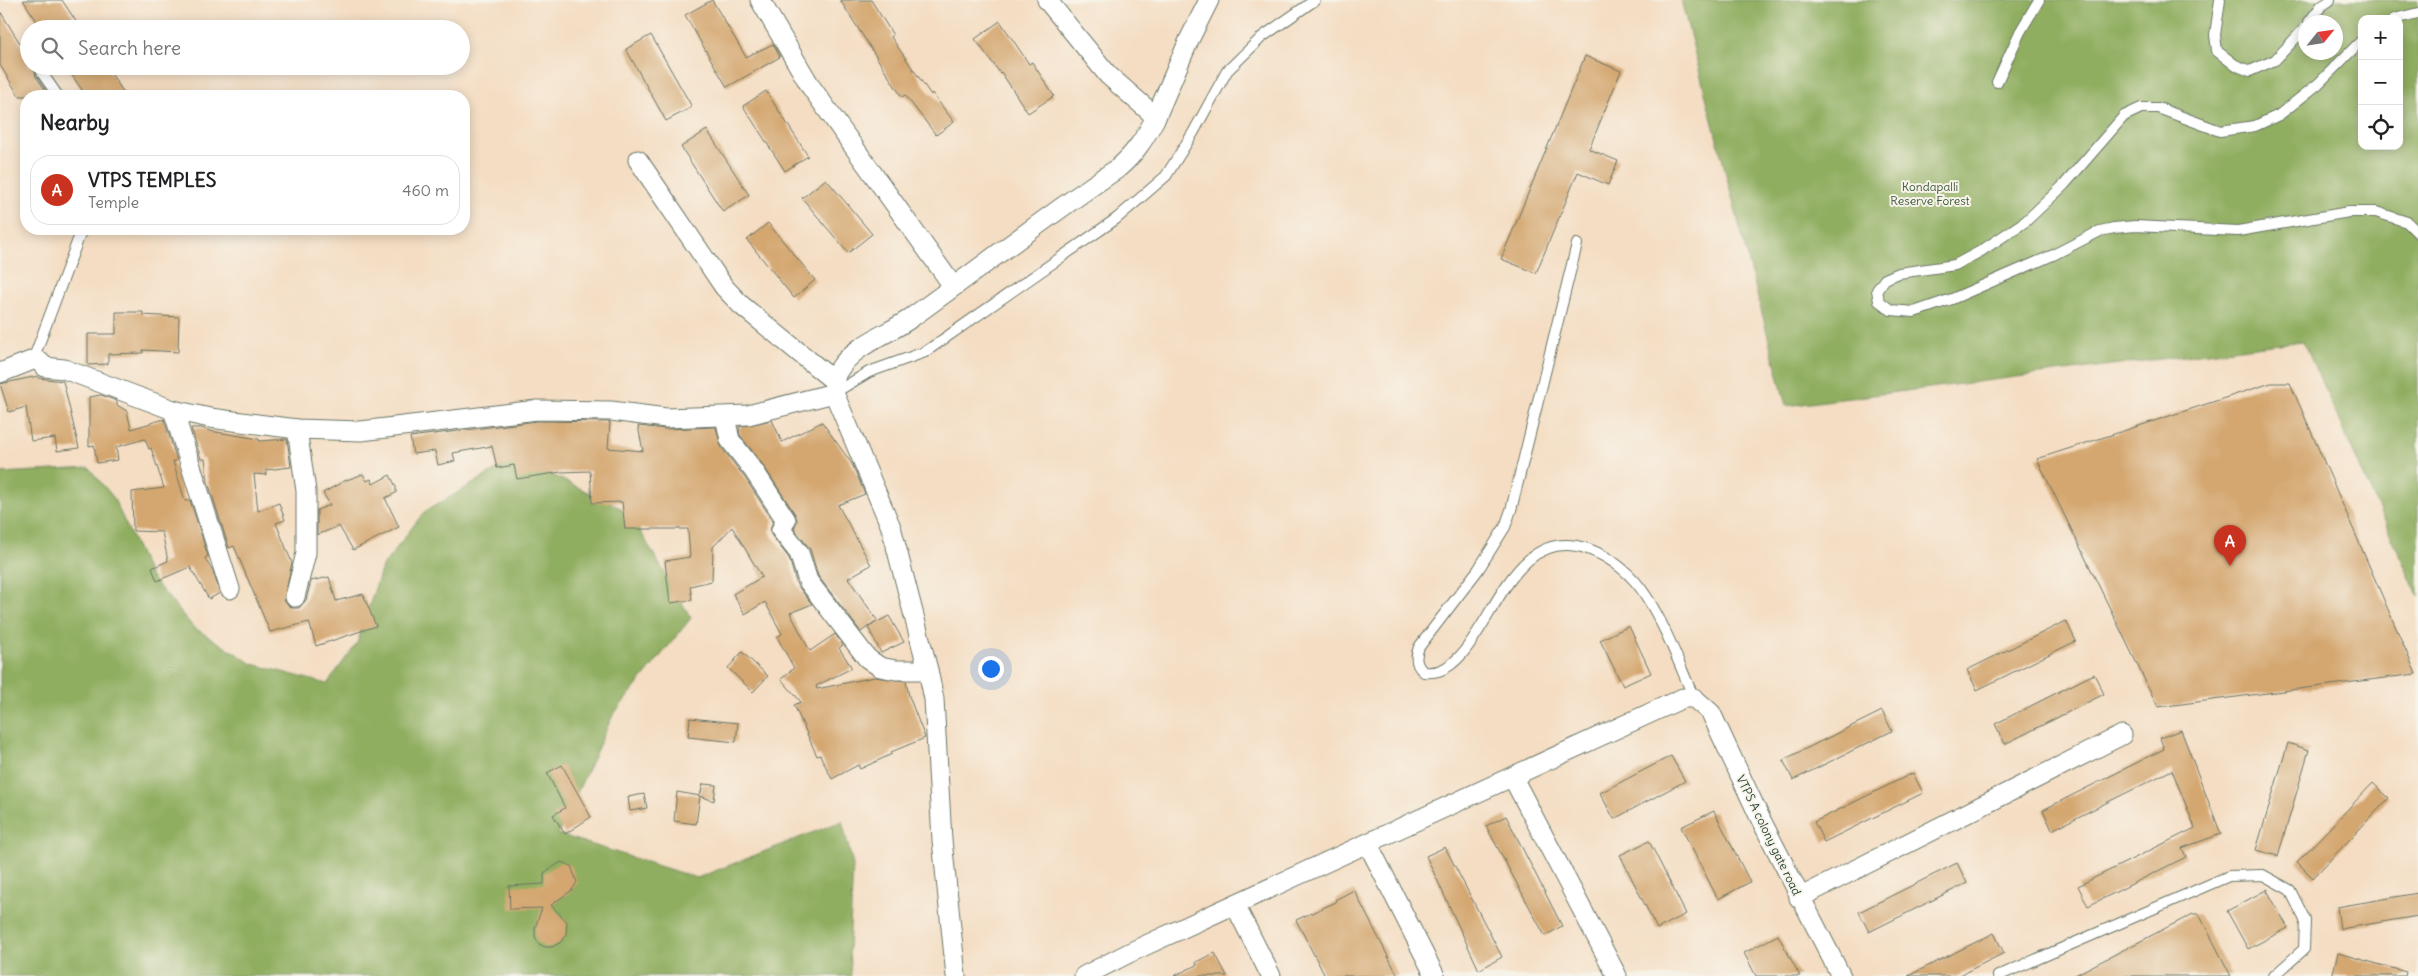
<!DOCTYPE html>
<html lang="en">
<head>
<meta charset="utf-8">
<style>
	:root { --surface:#fff; --page:#f6f6f6; --text:#202124; --muted:#757577; --line:#e0e0e0; --accent:#c8321e }
	body { margin:0; font-family:Delius,sans-serif; background:var(--page); color:var(--text) }
	.controls { position:absolute; right:15px; top:15px; display:grid; overflow:hidden; border-radius:10px; box-shadow:0 2px 12px #0003 }
	.controls button { width:45px; height:45px; display:grid; place-items:center; padding:0; border:0; border-bottom:1px solid var(--line); background:var(--surface); color:var(--text); font:25px sans-serif }
	.compass { position:absolute; left:2298px; top:15px; width:45px; height:45px; border-radius:50%; background:var(--surface); box-shadow:0 2px 12px #0003; rotate:60deg }
	.you { position:absolute; left:990px; top:668px; width:18px; height:18px; margin:-12px; border:4px solid #fff; border-radius:50%; background:#1a73e8; box-shadow:0 0 0 8px #1a73e833 }
	.badge { display:grid; place-items:center; width:32px; height:32px; border-radius:50%; background:var(--accent); color:#fff; font-size:16px; font-weight:700 }
	.pin { position:absolute; translate:-50% -41px; filter:drop-shadow(0 1px 2px #0008) }
	.pin::after { content:''; position:absolute; top:26px; width:18px; height:15px; background:inherit; clip-path:polygon(0 0,100% 0,50% 100%) }
	.list { margin:0; padding:0; list-style:none }
	h2 { display:flex; justify-content:space-between; align-items:center; height:65px; margin:0; padding:0 20px; font-size:21px }
	h2 small { font-size:16px; font-weight:400; color:var(--muted) }
	.list li { display:grid; grid-template-columns:32px 1fr auto; gap:15px; align-items:center; box-sizing:border-box; height:70px; margin:0 10px 10px; padding:0 10px; border:1px solid var(--line); border-radius:20px }
	.list b { display:block; font-size:19px; white-space:nowrap }
	.list p { margin:0; font-size:16px; white-space:nowrap; color:var(--muted) }
	.list em { font-size:16px; font-style:normal; color:var(--muted) }
	.icon { flex:none; width:28px; height:28px; fill:none; stroke:currentColor; stroke-width:2; stroke-linecap:round; stroke-linejoin:round }
	.map { position:relative; flex:none; width:2418px; height:976px; overflow:hidden }
	.search { position:absolute; background:var(--surface); box-shadow:0 2px 12px #0003; left:20px; top:20px; width:450px; height:55px; display:flex; align-items:center; gap:12px; box-sizing:border-box; padding:0 18px; border-radius:28px; color:var(--muted); font-size:19px }
	.panel { position:absolute; background:var(--surface); box-shadow:0 2px 12px #0003; left:20px; top:90px; width:450px; height:145px; border-radius:20px }
	.map>svg:first-child { display:block }
	.forest { fill:#90ae61; stroke:#58764a; fill-rule:evenodd }
	.building { fill:#d4a771 }
	.lines { fill:none; stroke-linecap:round; stroke-linejoin:round }
	.lane-casing { stroke:#6a7566; stroke-width:12 }
	.street-casing { stroke:#6a7566; stroke-width:21 }
	.lane { stroke:#fff; stroke-width:10 }
	.street { stroke:#fff; stroke-width:19 }
	.labels { text-anchor:middle; dominant-baseline:central; stroke-width:4; stroke-linejoin:round; paint-order:stroke }
	.park-label { font-size:12px; fill:#3d5940; stroke:#f7f3e8 }
	.street-label { font-size:12px; fill:#1f3d34; stroke:#f7f3e8 }
</style>
</head>
<body>
<div class="map">
<svg width="2418" height="976" viewBox="0 0 2418 976">
	<rect width="100%" height="100%" fill="#f7f3e8"/>
	<filter id="ink" filterUnits="userSpaceOnUse"><feTurbulence type="fractalNoise" baseFrequency=".02" numOctaves="2"/><feDisplacementMap in="SourceGraphic" scale="10" xChannelSelector="R" yChannelSelector="G"/><feConvolveMatrix kernelMatrix="1 2 1 2 8 2 1 2 1" color-interpolation-filters="sRGB"/></filter>
	<filter id="wash" filterUnits="userSpaceOnUse"><feTurbulence type="fractalNoise" baseFrequency=".0096" numOctaves="4" result="noise"/><feDisplacementMap in="SourceGraphic" scale="20" xChannelSelector="R" yChannelSelector="G"/><feGaussianBlur stdDeviation="1.12" result="paint"/><feColorMatrix in="noise" values="0 0 0 0 0 0 0 0 0 0 0 0 0 0 0 0 0 1.4 0 .05"/><feComposite in="paint" operator="in"/></filter>
	<g filter="url(#wash)">
		<rect width="100%" height="100%" fill="#f4ddc2"/>
		<g class="forest">
			<path d="M1681 0H2418V596L2303 341 1786 406ZM2362 19H2399V146H2362ZM2306 22H2336V52H2306Z"/>
			<polygon points="517,458 629,512 691,618 613,715 558,834 697,878 842,821 853,865 849,951 851,976 0,976 0,473 89,468 113,497 150,576 193,627 253,664 327,684 357,643 382,567 424,512"/>
		</g>
		<g id="blocks">
			<g class="building">
				<polygon points="23,0 62,0 81,29 42,29"/>
				<polygon points="712,0 746,57 773,44 780,57 727,87 685,15"/>
				<polygon points="840,0 871,0 893,35 891,37 931,95 932,93 954,122 936,135 905,95 902,97"/>
				<polygon points="0,11 29,58 29,66 34,66 36,77 50,96 19,96 0,65"/>
				<polygon points="1000,21 1029,64 1032,62 1054,96 1028,113 1001,72 1000,73 975,39"/>
				<polygon points="651,35 692,107 666,121 626,49"/>
				<polygon points="1585,56 1621,71 1589,149 1618,161 1608,185 1578,172 1536,273 1501,259"/>
				<polygon points="66,66 106,66 126,96 86,96"/>
				<polygon points="766,91 808,156 785,171 743,106"/>
				<polygon points="707,130 749,195 723,212 681,147"/>
				<polygon points="826,179 872,234 848,253 802,198"/>
				<polygon points="768,223 815,280 794,298 747,240"/>
				<polygon points="116,312 143,312 143,315 179,317 178,352 143,350 143,353 108,354 108,364 88,365 88,334 116,334"/>
				<polygon points="38,376 38,378 63,381 79,448 57,451 55,438 31,441 26,407 9,412 0,384"/>
				<polygon points="2271,383 2290,383 2416,674 2158,707 2037,459"/>
				<polygon points="101,395 117,401 117,405 127,411 131,429 164,419 177,461 173,461 185,501 190,500 208,556 205,558 213,572 220,593 209,599 190,567 157,581 152,568 168,561 162,532 133,531 132,492 164,488 151,448 149,449 145,439 116,447 118,460 97,463 94,445 89,446 89,397"/>
				<polygon points="772,420 782,442 822,422 852,464 865,494 838,505 871,565 848,578 877,620 861,632 818,576 810,549 794,529 797,520 795,514 763,465 740,435 739,427"/>
				<polygon points="538,421 610,422 608,448 643,451 638,426 666,429 716,427 721,447 745,478 773,521 770,531 772,536 789,558 797,585 812,604 790,613 810,651 835,634 843,645 839,648 852,668 816,686 817,689 874,677 906,681 909,696 925,738 891,752 892,754 860,769 858,765 832,779 820,755 817,756 794,705 801,702 781,679 794,668 777,637 782,634 765,602 745,614 733,594 762,577 732,527 713,547 712,581 690,586 692,600 670,603 665,561 690,557 688,529 625,529 622,502 592,503 590,471 561,472 517,479 514,465 497,468 492,446 453,453 455,461 438,465 435,451 413,454 410,437"/>
				<polygon points="191,428 201,428 210,431 259,439 259,441 287,439 291,467 266,470 266,475 254,474 258,511 279,503 285,520 276,523 292,563 284,601 292,608 299,608 306,600 311,581 329,577 336,601 363,594 376,626 316,646 309,622 270,632 234,546 229,548 208,482 205,459 201,459"/>
				<polygon points="363,474 367,481 371,479 373,484 390,475 396,487 396,493 385,498 399,527 353,550 339,526 317,535 317,510 330,505 323,493 344,481"/>
				<polygon points="889,616 904,642 881,653 868,627"/>
				<polygon points="2066,621 2076,641 1977,690 1967,670"/>
				<polygon points="1629,626 1651,673 1623,686 1600,640"/>
				<polygon points="742,652 768,676 753,692 728,668"/>
				<polygon points="2094,674 2104,694 2005,744 1995,724"/>
				<polygon points="1882,711 1892,731 1793,780 1783,760"/>
				<polygon points="690,718 738,723 736,742 688,737"/>
				<polygon points="2181,730 2221,834 2182,848 2186,857 2088,906 2078,886 2195,828 2172,770 2052,830 2043,810 2164,749 2160,738"/>
				<polygon points="2288,743 2309,750 2278,856 2256,850"/>
				<polygon points="1671,756 1685,781 1614,819 1600,793"/>
				<polygon points="562,765 591,817 565,834 553,815 565,808 547,773"/>
				<polygon points="1913,773 1923,793 1824,842 1814,822"/>
				<polygon points="2373,783 2389,798 2313,878 2297,862"/>
				<polygon points="703,784 716,785 714,801 700,796"/>
				<polygon points="677,792 700,796 696,824 674,821"/>
				<polygon points="644,794 647,808 630,811 628,797"/>
				<polygon points="1714,811 1750,882 1718,899 1681,827"/>
				<polygon points="1506,816 1562,926 1545,936 1486,826"/>
				<polygon points="1649,841 1686,914 1657,929 1620,855"/>
				<polygon points="1445,847 1502,957 1479,970 1426,856"/>
				<polygon points="561,862 571,866 577,882 572,890 551,905 567,922 566,934 561,942 552,947 545,947 539,944 535,937 535,928 542,908 510,909 509,886 544,884 544,873"/>
				<polygon points="1957,863 1967,883 1869,932 1859,912"/>
				<polygon points="2268,889 2267,893 2268,892 2288,928 2248,949 2227,911"/>
				<polygon points="1354,890 1398,976 1325,976 1296,920 1336,902 1335,900"/>
				<polygon points="2418,893 2418,916 2340,929 2337,907"/>
				<polygon points="2193,914 2199,914 2231,976 2073,976"/>
				<polygon points="1994,933 2004,953 1958,976 1908,976"/>
				<polygon points="1778,935 1800,976 1756,976 1744,953"/>
				<polygon points="1215,953 1227,976 1174,976 1197,965 1196,962"/>
				<polygon points="2338,953 2406,972 2405,976 2332,976"/>
			</g>
		</g>
	</g>
	<g filter="url(#ink)">
		<use href="#blocks" fill-opacity="0" stroke="#6a7566" stroke-width="1"/>
		<g class="lines">
			<g class="lane-casing">
				<g id="lane">
					<polyline points="2220,0 2215,35 2217,51 2235,65 2250,71 2275,60 2306,27"/>
					<polyline points="2394,19 2418,13"/>
					<polyline points="2309,22 2322,5 2330,0"/>
					<polyline points="2362,40 2318,84 2279,115 2255,126 2220,131 2158,108 2141,108 2124,116 2064,185 2026,221 1981,251 1955,265 1899,273 1885,279 1877,290 1879,301 1891,310 1914,312 1952,299 2053,255 2100,231 2114,228 2135,226 2238,231 2349,212 2376,212 2407,222 2418,233"/>
					<polyline points="42,73 58,96"/>
					<polyline points="1997,82 2020,32 2039,0"/>
					<path d="M1577 244 1511 510 1505 527 1478 570 1419 647C1415 657 1415 665 1424 672 1487 681 1498 517 1588 549 1611 557 1633 575 1646 596 1666 627 1679 664 1694 698"/>
					<polyline points="33,360 82,229"/>
					<polyline points="834,393 869,372 925,352 1116,219 1166,176 1193,133 1227,71 1262,37 1315,0"/>
					<polyline points="1998,976 2229,876 2263,875 2290,890 2305,920 2304,949 2274,976"/>
				</g>
			</g>
			<g class="street-casing">
				<g id="street">
					<polyline points="760,0 811,87 953,286"/>
					<polyline points="1156,117 1189,40 1209,0"/>
					<polyline points="638,160 724,287 741,305 834,381"/>
					<polyline points="0,373 33,360 39,361 45,367 64,369 173,410 210,418 297,429 361,431 537,410 611,411 666,418 748,415 834,393"/>
					<polyline points="173,410 230,589"/>
					<polyline points="725,417 730,440 754,471 786,520 781,530 799,553 808,581 867,658 880,667 896,670 928,670"/>
					<polyline points="295,597 306,553 306,491 297,429"/>
					<polyline points="1513,778 1617,976"/>
					<polyline points="1368,844 1435,976"/>
					<polyline points="1799,898 2122,735"/>
					<polyline points="1235,905 1271,976"/>
					<path d="M956 976 942 840 934 699 928 670 891 527 834 393C834 384 834 375 840 368 855 345 886 335 908 320 978 270 1045 217 1117 169 1135 154 1145 138 1156 117L1108 75 1047 0"/>
					<polyline points="1084,976 1131,952 1683,698 1694,698 1711,713 1761,820 1841,976"/>
				</g>
			</g>
			<use href="#lane" class="lane"/>
			<use href="#street" class="street"/>
		</g>
	</g>
	<g class="labels">
		<g class="park-label">
			<text x="1930" y="186">Kondapalli<tspan x="1930" dy="14">Reserve Forest</tspan></text>
		</g>
		<g class="street-label">
			<text transform="translate(1769 835) rotate(64)">VTPS A colony gate road</text>
		</g>
	</g>
</svg>
<div class="controls">
<button>+</button>
<button>−</button>
<button><svg class="icon" aria-label="locate" viewBox="0 0 24 24"><circle cx="12" cy="12" r="6"/><path d="M12 2v4M12 18v4M2 12h4M18 12h4"/></svg></button>
</div>
<svg class="compass" viewBox="-18 -18 36 36"><path d="M0-13l5 13h-10z" fill="#e53935"/><path d="M0 13l5-13h-10z" fill="#757577"/></svg>
<div class="you"></div>
<div class="pin badge" style="left:2230px;top:566px">A</div>
<div class="search"><svg class="icon" aria-label="search" viewBox="0 0 24 24"><circle cx="10" cy="10" r="6"/><path d="M15 15l6 6"/></svg>Search here</div>
<section class="panel">
<h2>Nearby<small></small></h2>
<ul class="list">
<li><span class="badge">A</span><div><b>VTPS TEMPLES</b><p>Temple</p></div><em>460 m</em></li>
</ul>
</section>
</div>
</body>
</html>
